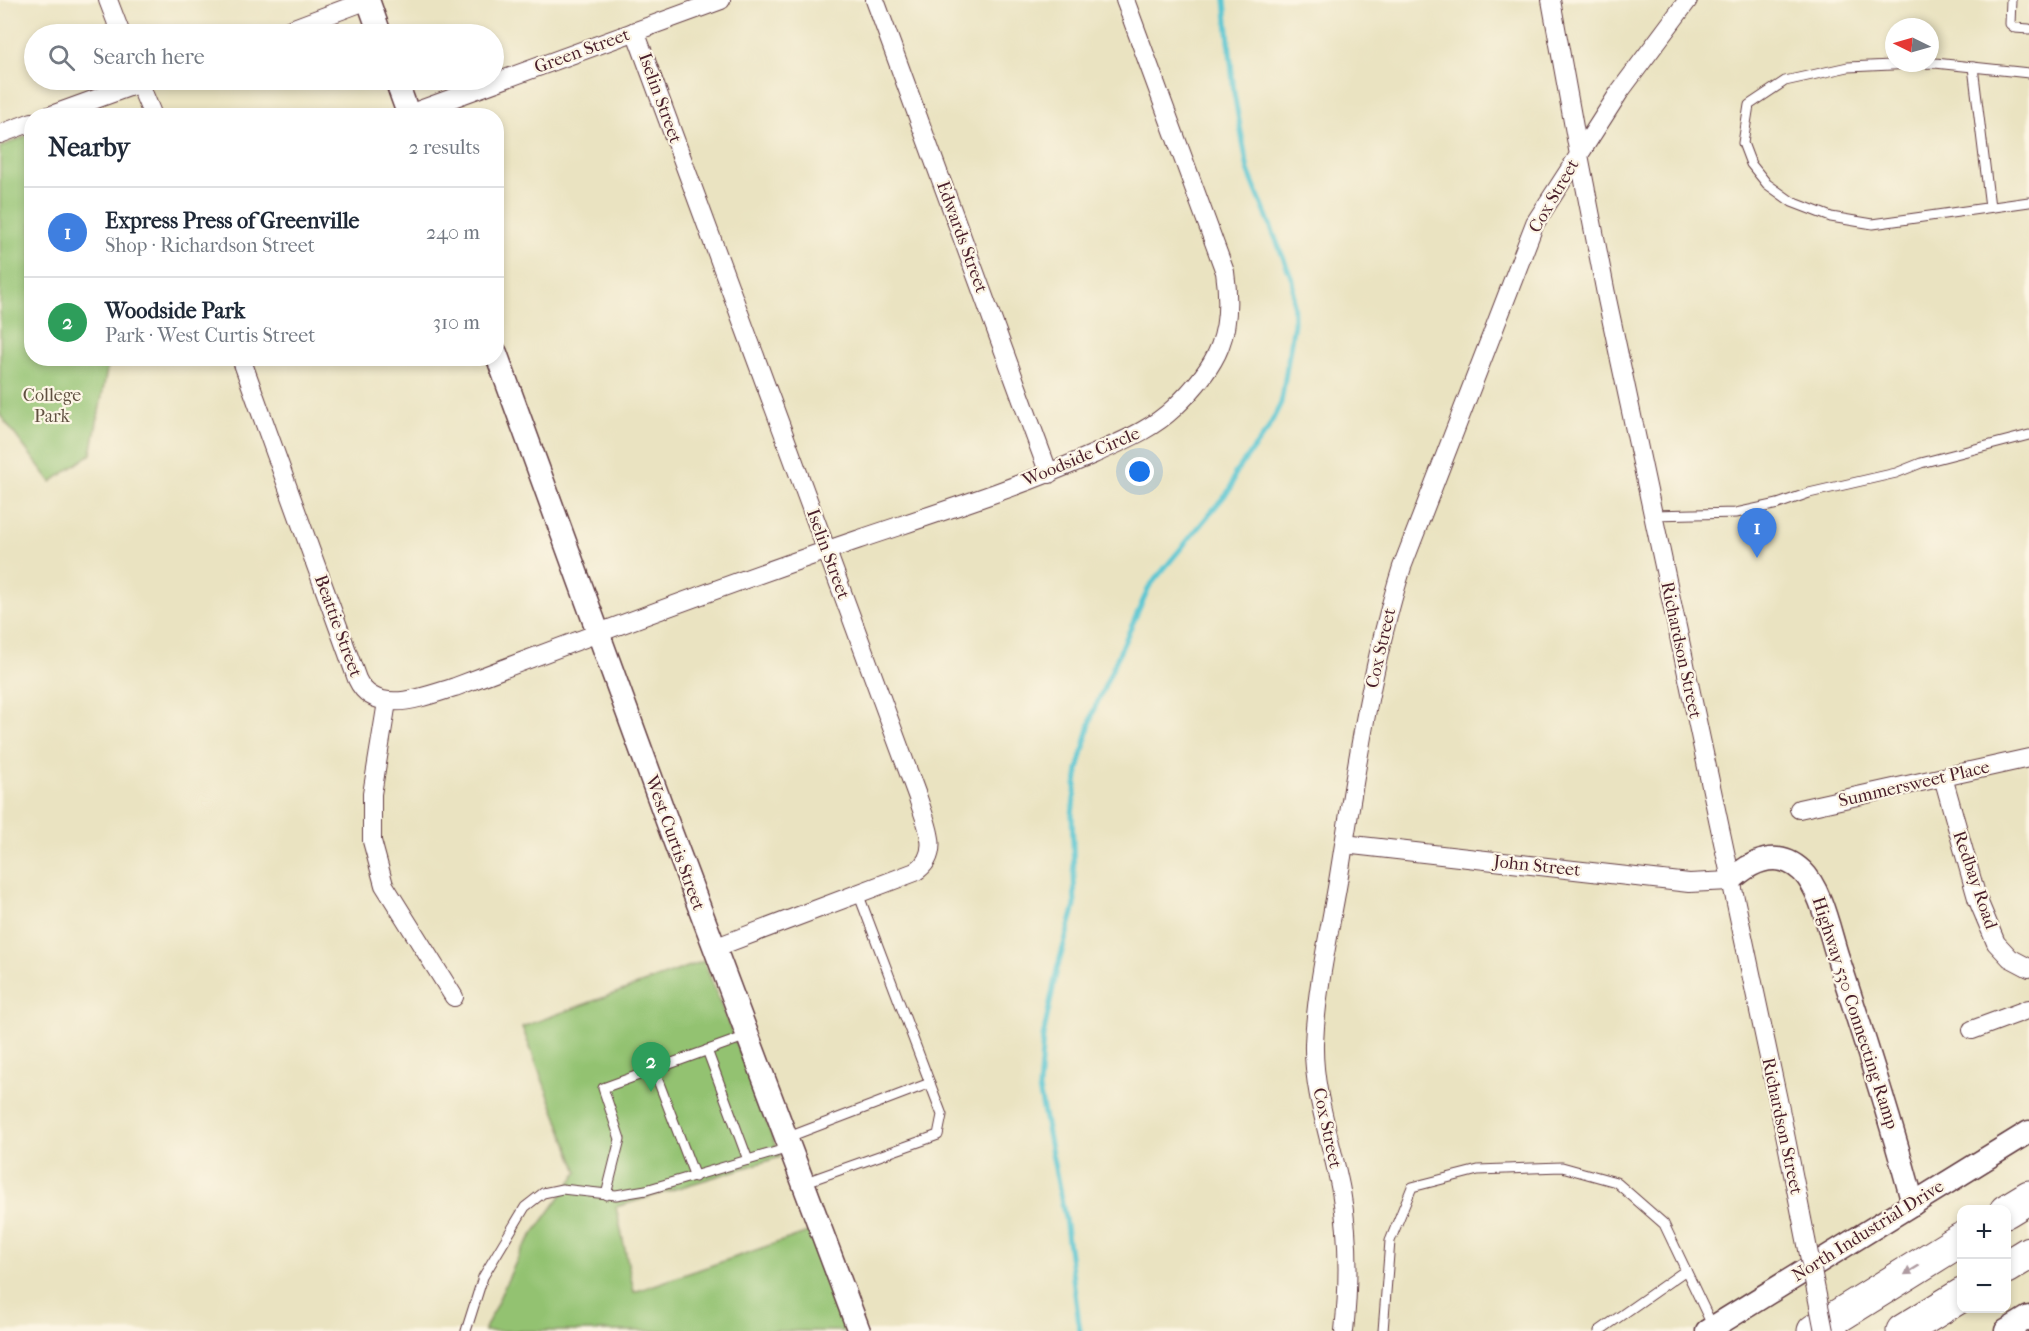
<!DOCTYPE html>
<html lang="en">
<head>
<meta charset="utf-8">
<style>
	:root { --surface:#fff; --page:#f2f2f3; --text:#1f2937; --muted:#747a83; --line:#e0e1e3; --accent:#c8321e }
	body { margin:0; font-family:"IM FELL French Canon",serif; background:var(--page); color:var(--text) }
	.controls { position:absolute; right:18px; bottom:18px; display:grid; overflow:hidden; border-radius:12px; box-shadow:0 3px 9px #0003 }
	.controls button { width:54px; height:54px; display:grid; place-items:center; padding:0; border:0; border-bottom:2px solid var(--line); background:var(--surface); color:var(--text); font:30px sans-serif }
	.compass { position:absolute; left:1885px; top:18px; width:54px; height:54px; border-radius:50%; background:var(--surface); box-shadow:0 3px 9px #0003; rotate:275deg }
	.you { position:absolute; left:1140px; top:472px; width:21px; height:21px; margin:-15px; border:4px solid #fff; border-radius:50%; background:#1a73e8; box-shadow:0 0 0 9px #1a73e833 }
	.badge { display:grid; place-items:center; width:39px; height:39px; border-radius:50%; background:var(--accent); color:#fff; font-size:20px; font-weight:700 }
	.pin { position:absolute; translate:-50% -50px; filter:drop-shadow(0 2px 3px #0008) }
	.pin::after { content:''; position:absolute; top:32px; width:21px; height:18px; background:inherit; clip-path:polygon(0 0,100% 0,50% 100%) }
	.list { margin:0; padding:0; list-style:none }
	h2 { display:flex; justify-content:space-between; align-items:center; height:78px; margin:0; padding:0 24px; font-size:26px }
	h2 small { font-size:20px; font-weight:400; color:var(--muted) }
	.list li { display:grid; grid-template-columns:39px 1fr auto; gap:18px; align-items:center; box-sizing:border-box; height:90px; padding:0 24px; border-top:2px solid var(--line) }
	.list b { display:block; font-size:22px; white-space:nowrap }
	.list p { margin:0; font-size:20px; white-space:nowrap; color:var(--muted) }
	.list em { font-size:20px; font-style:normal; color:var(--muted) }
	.icon { flex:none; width:33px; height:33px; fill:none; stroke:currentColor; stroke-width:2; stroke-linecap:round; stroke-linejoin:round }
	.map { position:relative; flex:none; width:2029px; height:1331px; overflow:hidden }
	.search { position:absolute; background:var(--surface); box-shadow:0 3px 9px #0003; left:24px; top:24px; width:480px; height:66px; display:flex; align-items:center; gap:15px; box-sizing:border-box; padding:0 21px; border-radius:33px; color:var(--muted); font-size:22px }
	.panel { position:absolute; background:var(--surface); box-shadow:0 3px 9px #0003; left:24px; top:108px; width:480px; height:258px; border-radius:24px }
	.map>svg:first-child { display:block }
	.green { fill:#93c271; stroke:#6e704e; stroke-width:1.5 }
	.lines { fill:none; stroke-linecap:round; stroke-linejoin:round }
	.stream { stroke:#5ac6d2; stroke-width:5 }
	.service-casing { stroke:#623c42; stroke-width:11 }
	.minor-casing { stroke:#623c42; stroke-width:20 }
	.tertiary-casing { stroke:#623c42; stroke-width:25 }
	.motorway-casing { stroke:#623c42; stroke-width:35 }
	.service { stroke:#fff; stroke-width:9 }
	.minor { stroke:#fff; stroke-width:18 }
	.tertiary { stroke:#fff; stroke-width:22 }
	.motorway { stroke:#fff; stroke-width:33 }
	.minor-bridge-casing { stroke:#623c42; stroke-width:20; stroke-linecap:butt }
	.minor-bridge { stroke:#fff; stroke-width:18 }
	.oneway { fill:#ae9aa0 }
	.labels { text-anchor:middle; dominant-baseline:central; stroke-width:4.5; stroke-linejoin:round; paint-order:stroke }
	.street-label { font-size:18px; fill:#4a1f2b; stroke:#fcf5e5 }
	.park-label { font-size:18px; fill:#605040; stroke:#fcf5e5 }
</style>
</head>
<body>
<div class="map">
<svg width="2029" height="1331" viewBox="0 0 2029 1331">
	<rect width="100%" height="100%" fill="#fcf5e5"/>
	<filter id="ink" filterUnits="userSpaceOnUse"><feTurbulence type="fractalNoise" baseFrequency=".0167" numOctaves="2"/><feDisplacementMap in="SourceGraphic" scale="12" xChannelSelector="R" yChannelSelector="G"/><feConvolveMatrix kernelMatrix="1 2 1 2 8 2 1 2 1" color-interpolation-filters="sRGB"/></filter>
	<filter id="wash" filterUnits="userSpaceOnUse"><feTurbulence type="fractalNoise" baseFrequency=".008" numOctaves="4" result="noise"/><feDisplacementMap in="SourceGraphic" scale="24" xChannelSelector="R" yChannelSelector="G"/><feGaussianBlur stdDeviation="1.35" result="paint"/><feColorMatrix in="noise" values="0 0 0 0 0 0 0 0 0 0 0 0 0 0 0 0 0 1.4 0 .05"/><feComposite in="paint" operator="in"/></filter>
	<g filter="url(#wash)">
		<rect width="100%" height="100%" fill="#eae3c1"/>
		<g class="green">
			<polygon points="31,134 32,358 109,359 91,454 51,482 0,415 0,147"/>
			<polygon points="704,961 780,1157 616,1207 634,1292 811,1231 849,1331 484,1331 521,1251 578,1172 522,1027"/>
		</g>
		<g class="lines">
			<polyline class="stream" points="1080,1331 1065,1218 1039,1089 1043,1037 1057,969 1075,906 1072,814 1078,770 1093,712 1149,587 1231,488 1235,473 1267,431 1281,403 1294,323 1293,282 1248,170 1234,93 1225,0"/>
		</g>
	</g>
	<g filter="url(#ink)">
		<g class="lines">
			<g class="service-casing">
				<g id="service">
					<polyline points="2011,0 2010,24 2015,28 2029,29"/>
					<polyline points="1973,67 1990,207"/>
					<polyline points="2029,73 1935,63 1848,67 1785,81 1749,105 1743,143 1751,164 1767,184 1792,202 1831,217 1873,224 2029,202"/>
					<polyline points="1653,515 1736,513 1778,504 1809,493 1896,473 1921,463 2029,435"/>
					<polyline points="707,1050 748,1160"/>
					<polyline points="654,1070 695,1177"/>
					<polyline points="786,1138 930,1083"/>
					<polyline points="803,1183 927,1139 938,1135 942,1115 858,893"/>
					<polyline points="606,1195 620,1139 603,1088 747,1036"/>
					<polyline points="466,1331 483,1277 525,1207 543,1193 562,1189 616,1195 646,1190 789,1148"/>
					<polyline points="1383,1331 1390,1241 1412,1187 1478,1170 1562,1167 1616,1182 1664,1224 1713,1327"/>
					<polyline points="1599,1331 1686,1270"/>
				</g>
			</g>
			<g class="minor-casing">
				<g id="minor">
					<polyline points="108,0 121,34"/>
					<polyline points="875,0 1049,474"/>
					<polyline points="1688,0 1620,91 1579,155 1607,299 1781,1114 1801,1214"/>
					<path d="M635 31 918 798C926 824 943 854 915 872L714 948"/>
					<polyline points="278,34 368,0"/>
					<polyline points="138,80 153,116"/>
					<polyline points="409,114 721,0"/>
					<polyline points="49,116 148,80"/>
					<polyline points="0,134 32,122"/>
					<path d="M241 358 357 679C375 718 425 696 455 687 589 636 722 586 857 540 937 513 1017 488 1094 454 1122 441 1151 430 1174 408 1219 365 1234 333 1225 272L1125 0"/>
					<polyline points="387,702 372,794 372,841 384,885 454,997"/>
					<polyline points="1943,777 1977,898 1996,943 2010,958 2029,968"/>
					<polyline points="1799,809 2029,758"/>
					<polyline points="1344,844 1689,883 1730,881"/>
					<polyline points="1972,1030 2029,1009"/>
					<path d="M1344 1331C1349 1285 1349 1236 1341 1191 1332 1142 1313 1094 1314 1044 1316 990 1329 935 1338 882 1355 777 1370 669 1402 567L1535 223 1579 155 1551 0"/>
				</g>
			</g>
			<g class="tertiary-casing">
				<g id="tertiary">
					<polyline points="368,0 380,34"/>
					<polyline points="396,80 409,116"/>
					<polyline points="496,353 671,832 859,1331"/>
					<path d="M1730 881C1751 861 1778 848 1802 871 1821 889 1829 930 1837 955 1864 1037 1891 1120 1913 1204"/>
					<polyline points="1707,1331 2029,1132"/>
					<polyline points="2006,1331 2029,1317"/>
				</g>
			</g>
			<g class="motorway-casing">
				<g id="motorway">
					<polyline points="2006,1211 2029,1197"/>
					<polyline points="2006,1267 2029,1253"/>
					<polyline points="1814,1331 1962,1239"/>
					<polyline points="1903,1331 1962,1295"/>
				</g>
			</g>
			<use href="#service" class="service"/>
			<use href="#minor" class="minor"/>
			<use href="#tertiary" class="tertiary"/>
			<use href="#motorway" class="motorway"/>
			<g class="minor-bridge-casing">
				<polyline id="minor-bridge" points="1801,1214 1824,1331"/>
			</g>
			<use href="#minor-bridge" class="minor-bridge"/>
		</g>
		<defs><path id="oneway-solid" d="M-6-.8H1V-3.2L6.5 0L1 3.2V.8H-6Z" transform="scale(1.5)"/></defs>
		<use class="oneway" href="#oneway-solid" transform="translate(1912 1270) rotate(148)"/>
	</g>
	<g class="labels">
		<g class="street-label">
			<text transform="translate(582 51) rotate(-20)">Green Street</text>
			<text transform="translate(660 98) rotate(70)">Iselin Street</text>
			<text transform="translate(1554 196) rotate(-60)">Cox Street</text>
			<text transform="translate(962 237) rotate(70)">Edwards Street</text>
			<text transform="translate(1081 457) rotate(-23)">Woodside Circle</text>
			<text transform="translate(828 554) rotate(70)">Iselin Street</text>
			<text transform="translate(338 626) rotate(70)">Beattie Street</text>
			<text transform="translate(1381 648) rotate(-77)">Cox Street</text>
			<text transform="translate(1681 650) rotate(78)">Richardson Street</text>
			<text transform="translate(1914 784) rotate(-13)">Summersweet Place</text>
			<text transform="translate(675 843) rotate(70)">West Curtis Street</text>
			<text transform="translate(1537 866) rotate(6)">John Street</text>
			<text transform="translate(1975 880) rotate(71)">Redbay Road</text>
			<text transform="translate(1855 1013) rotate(72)">Highway 530 Connecting Ramp</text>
			<text transform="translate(1782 1126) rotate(78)">Richardson Street</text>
			<text transform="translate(1327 1128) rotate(78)">Cox Street</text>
			<text transform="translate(1868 1231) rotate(-32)">North Industrial Drive</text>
		</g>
		<g class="park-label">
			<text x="52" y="395">College<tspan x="52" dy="21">Park</tspan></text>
		</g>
	</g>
</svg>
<div class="controls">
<button>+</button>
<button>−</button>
</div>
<svg class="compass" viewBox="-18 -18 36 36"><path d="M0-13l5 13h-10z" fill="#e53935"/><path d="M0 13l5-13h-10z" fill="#747a83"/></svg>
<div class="you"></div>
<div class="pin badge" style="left:1757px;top:558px;background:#3f7fe0">1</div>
<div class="pin badge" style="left:651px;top:1092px;background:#2e9e5b">2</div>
<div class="search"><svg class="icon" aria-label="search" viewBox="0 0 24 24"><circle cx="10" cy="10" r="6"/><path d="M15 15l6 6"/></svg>Search here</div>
<section class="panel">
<h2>Nearby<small>2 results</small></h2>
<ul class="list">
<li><span class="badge" style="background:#3f7fe0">1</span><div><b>Express Press of Greenville</b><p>Shop · Richardson Street</p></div><em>240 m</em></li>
<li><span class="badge" style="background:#2e9e5b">2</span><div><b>Woodside Park</b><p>Park · West Curtis Street</p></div><em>310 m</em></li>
</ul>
</section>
</div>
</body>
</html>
